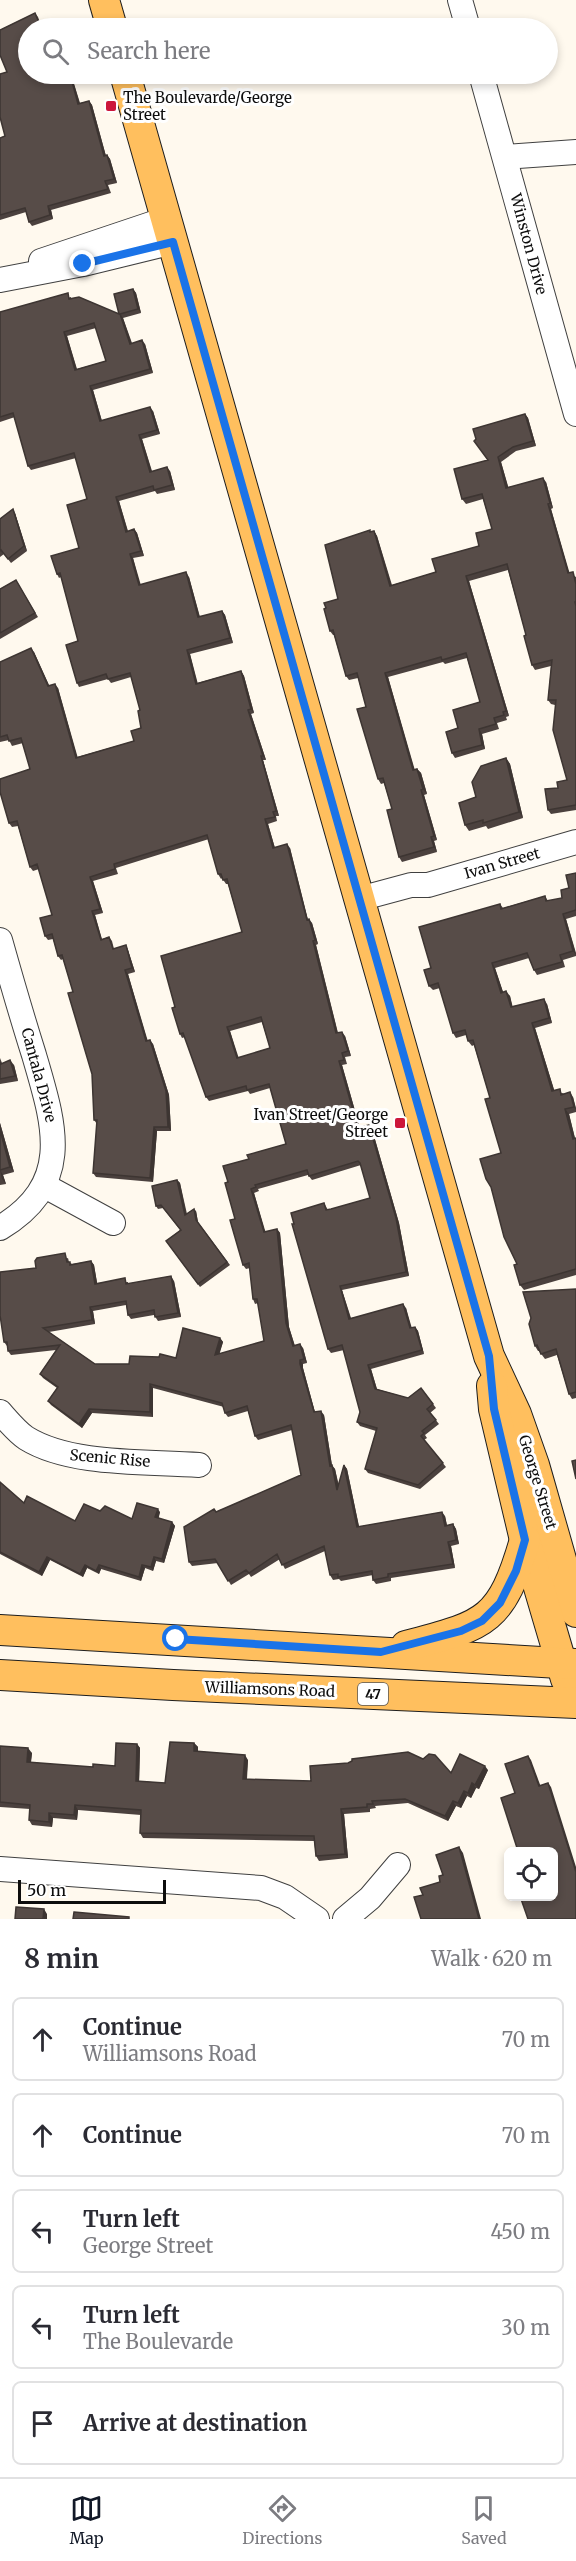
<!DOCTYPE html>
<html lang="en">
<head>
<meta charset="utf-8">
<style>
	:root { --surface:#fff; --page:#f2f2f3; --text:#2b2b33; --muted:#7c7c81; --line:#e1e1e2; --accent:#111827 }
	body { margin:0; font-family:Merriweather,serif; background:var(--page); color:var(--text) }
	.controls { position:absolute; right:18px; bottom:18px; display:grid; overflow:hidden; border-radius:9px; box-shadow:0 3px 9px #0003 }
	.controls button { width:54px; height:54px; display:grid; place-items:center; padding:0; border:0; border-bottom:2px solid var(--line); background:var(--surface); color:var(--text); font:30px sans-serif }
	.scale { position:absolute; left:18px; bottom:15px; width:148px; box-sizing:border-box; padding-left:6px; border:3px solid #0d0d0d; border-top:0; font-size:16px; line-height:21px; white-space:nowrap; color:#0d0d0d; -webkit-text-stroke:4px #fff; paint-order:stroke }
	.stop { position:absolute; width:18px; height:18px; margin:-14px; border:4px solid #1a73e8; border-radius:50%; background:#fff }
	.stop.end { background:#1a73e8; border-color:#fff; box-shadow:0 2px 6px #0008 }
	.list { margin:0; padding:0; list-style:none }
	h2 { display:flex; justify-content:space-between; align-items:center; height:78px; margin:0; padding:0 24px; font-size:26px }
	h2 small { font-size:20px; font-weight:400; color:var(--muted) }
	.list li { display:grid; grid-template-columns:39px 1fr auto; gap:18px; align-items:center; box-sizing:border-box; height:84px; margin:0 12px 12px; padding:0 12px; border:2px solid var(--line); border-radius:9px }
	.list b { display:block; font-size:22px; white-space:nowrap }
	.list p { margin:0; font-size:20px; white-space:nowrap; color:var(--muted) }
	.list em { font-size:20px; font-style:normal; color:var(--muted) }
	.icon { flex:none; width:33px; height:33px; fill:none; stroke:currentColor; stroke-width:2; stroke-linecap:round; stroke-linejoin:round }
	.map { position:relative; flex:none; width:576px; height:1919px; overflow:hidden }
	.search { position:absolute; background:var(--surface); box-shadow:0 3px 9px #0003; left:18px; right:18px; top:18px; height:66px; display:flex; align-items:center; gap:15px; box-sizing:border-box; padding:0 21px; border-radius:33px; color:var(--muted); font-size:22px }
	.sheet { height:558px; background:var(--surface) }
	nav { display:flex; justify-content:space-around; align-items:center; box-sizing:border-box; height:84px; border-top:2px solid var(--line); background:var(--surface); font-size:16px; color:var(--muted) }
	nav a { display:grid; justify-items:center; gap:3px }
	nav .on { color:var(--accent) }
	.map>svg:first-child { display:block }
	.lines { fill:none; stroke-linecap:round; stroke-linejoin:round }
	.minor-casing { stroke:#404040; stroke-width:26 }
	.major-casing { stroke:#1e1e1e; stroke-width:32 }
	.minor { stroke:#fff; stroke-width:24 }
	.major { stroke:#ffbf5e; stroke-width:30 }
	.wall { fill:#4b413e; fill-rule:evenodd }
	.shaded-wall { fill:#3d3532 }
	.building { fill:#574c48; stroke:#3d3532; stroke-width:1.5; fill-rule:evenodd }
	.route { stroke:#1a73e8; stroke-width:8 }
	.poi-dot { fill:#cc173b; stroke:#fff; stroke-width:2 }
	.labels { text-anchor:middle; dominant-baseline:central; stroke-width:6; stroke-linejoin:round; paint-order:stroke }
	.shield { fill:#fff; stroke:#565656; stroke-width:1.5 }
	.shield-label { font-size:14px; font-weight:bold; fill:#0d0d0d }
	.poi-label { font-size:15px; fill:#0d0d0d; stroke:#fff; text-anchor:start }
	.street-label { font-size:15px; fill:#0d0d0d; stroke:#fff }
</style>
</head>
<body>
<div class="map">
<svg width="576" height="1919" viewBox="0 0 576 1919">
	<rect width="100%" height="100%" fill="#fff9ee"/>
	<g class="lines">
		<g class="minor-casing">
			<g id="minor">
				<polyline points="460,0 468,28"/>
				<polyline points="481,74 576,414"/>
				<polyline points="505,157 576,152"/>
				<polyline points="41,261 166,219"/>
				<polyline points="0,280 83,264 173,242"/>
				<polyline points="359,899 411,885 428,885 576,842"/>
				<path d="M0 940C11 979 22 1017 34 1055 54 1124 75 1183 0 1228"/>
				<polyline points="45,1186 113,1223"/>
				<path d="M0 1412C8 1421 17 1432 26 1438 71 1466 147 1461 199 1465"/>
				<polyline points="0,1869 261,1888 285,1897 317,1919"/>
				<polyline points="345,1919 370,1898 398,1865"/>
			</g>
		</g>
		<g class="major-casing">
			<g id="major">
				<polyline points="104,0 112,28"/>
				<polyline points="125,74 489,1356 516,1414 534,1465 576,1612"/>
				<polyline points="492,1386 494,1409 525,1540 566,1679"/>
				<polyline points="0,1630 576,1664"/>
				<path d="M406 1646C485 1625 501 1623 525 1540"/>
				<polyline points="0,1675 173,1685 576,1703"/>
			</g>
		</g>
		<use href="#minor" class="minor"/>
		<use href="#major" class="major"/>
	</g>
	<g class="wall">
		<polygon points="35,13 38,17 42,28 28,28 28,74 71,74 80,103 89,101 92,105 106,156 107,155 110,159 117,183 108,185 111,193 51,210 53,219 32,226 29,222 26,212 0,220 0,138 5,136 0,117 0,74 7,72 0,55 0,30"/>
		<path d="M133 289 136 293 141 313 123 318 132 343 145 344 153 373 93 390 102 421 153 411 160 434 142 439 152 471H170L175 490 157 494 155 491 119 501 128 531 134 529 137 533 144 556 133 558 140 585 189 577 200 617 222 611 225 615 233 643 190 654 197 683 241 671 244 676 254 713 251 714 266 760H263L279 816H276L277 821 268 824 275 848H290L308 920 312 923 318 944 316 945 338 1033 345 1036 351 1056 345 1057 347 1064 342 1065 360 1128 369 1125 372 1129 399 1223 409 1276 342 1290 351 1318 406 1308 411 1328 415 1327 418 1331 424 1354 371 1369 377 1389 408 1398 421 1388 436 1408 430 1413 439 1424 425 1435 427 1438 424 1440 446 1467 420 1489 368 1473 365 1469 376 1431 360 1426 357 1422 360 1412 344 1350 331 1353 328 1349 294 1224 324 1203 328 1210 370 1198 361 1165 312 1180 308 1175 258 1189 259 1191 254 1193 265 1232 277 1229 280 1233 289 1327 295 1346 303 1348 307 1363 303 1364V1368L315 1412 324 1415 332 1465 335 1469 339 1486 344 1465 347 1469 359 1527 445 1516 447 1526 453 1524 456 1529 459 1544 451 1546 455 1568 391 1578V1581L376 1584 373 1580V1575L341 1581 339 1579 333 1580 330 1575 325 1551 285 1569 280 1559 251 1577 249 1574 231 1585 218 1563 192 1566 189 1562 216 1512 301 1475 292 1430 258 1440 255 1436 248 1411 228 1417 225 1413 224 1407 153 1388V1417L92 1413 82 1428 51 1405 48 1401 57 1388 43 1378 40 1374 56 1350 11 1355 8 1351V1346H7L4 1342 36 1268 68 1258 69 1262 72 1264 91 1261 94 1265 97 1283 128 1282V1284L174 1281 181 1317 158 1321 154 1315 131 1319 128 1315 126 1305 93 1311 95 1324 49 1332 95 1364H129L176 1358 220 1338 223 1342 219 1354 264 1341 258 1303 255 1304 253 1299 250 1268 246 1269 243 1265 228 1182 249 1159 286 1144 270 1088 250 1094 248 1091 209 1101 206 1097 185 1037 182 1038 180 1034 175 1007 242 932 228 884H226L222 878 221 879 218 874 209 839 116 868 118 874 93 881 103 913 95 915 102 939 109 937 112 941 114 949 126 945 128 950 135 972 128 974 147 1040 153 1044 169 1095 171 1131H157L153 1182 96 1177 93 1173 97 1124 94 1120 92 1074 73 992 63 959 61 960 58 956 53 939 48 940 45 936 52 915 39 869 33 871 30 867 18 826 12 827 9 823 30 769 23 743 12 746 9 740 0 742V662L34 652 49 685 58 688 77 757 134 741 141 728 140 710 131 677 111 683 108 679 79 687 77 683 78 641 61 577 59 578 57 574 79 548 87 499 76 458 31 470 28 466 15 417 0 422V312L71 297V299L119 314ZM96 328 106 361 77 369 67 336ZM262 1022 270 1048 238 1058 230 1031Z"/>
		<polygon points="525,414 528,418 536,446 516,451 501,462 508,487 546,482 553,508 551,509 569,573 576,577 576,810 551,814 548,810 558,788 567,780 555,705 551,704 548,700 551,666 535,670 532,665 526,635 508,570 469,581 509,716 506,717 507,720 497,723 499,729 482,734 485,749 455,758 452,753 458,728 480,702 467,658 445,664 443,662 388,677 414,769 417,769 421,773 427,794 424,795 437,840 434,841 437,852 402,862 399,857 392,809 384,783 381,784 378,779 366,707 358,678 349,680 346,676 334,635 333,635 330,631 326,608 338,599 371,532 374,531 377,536 392,585 436,572 479,546 492,529 483,499 466,504 462,499 488,460"/>
		<polygon points="15,513 27,551 11,563 4,554 0,557 0,519"/>
		<polygon points="16,580 38,617 0,639 0,589"/>
		<polygon points="506,758 510,764 523,818 488,829 486,826 469,831 465,825 476,797"/>
		<polygon points="576,873 576,916 566,919 576,953 576,956 563,960 565,967 537,975 534,970 529,958 495,968 503,992 510,996 512,1006 547,1004 552,1023 535,1028 554,1090 573,1097 576,1108 576,1112 569,1114 575,1138 576,1138 576,1275 524,1290 520,1285 501,1153 490,1098 474,1045 472,1046 468,1041 466,1035 456,1038 453,1033 440,988 433,990 429,986 431,968 500,904 503,908 545,896 548,901 562,898 569,888"/>
		<polygon points="0,1058 2,1063 14,1065 18,1081 0,1084"/>
		<polygon points="0,1123 14,1172 3,1175 6,1184 0,1185"/>
		<polygon points="177,1180 180,1183 187,1214 196,1211 198,1222 230,1265 200,1287 166,1241 180,1230 163,1208 158,1209 156,1206"/>
		<polygon points="576,1289 576,1398 572,1399 569,1394 557,1355 545,1359 539,1351 538,1351 535,1346"/>
		<polygon points="0,1482 24,1503 75,1521 100,1511 132,1519 160,1512 158,1518 172,1522 175,1526 164,1563 156,1561 153,1571 145,1568 141,1581 101,1569 99,1574 87,1568 83,1577 50,1560 42,1576 0,1554"/>
		<polygon points="194,1743 198,1747 198,1751 248,1760 247,1779 311,1781 451,1773 488,1770 479,1789 476,1788 471,1798 467,1796 461,1808 456,1806 448,1821 408,1803 375,1806 376,1808 370,1809 370,1812 344,1814 348,1858 319,1861 316,1856 314,1841 143,1838 140,1833 141,1815 78,1810 77,1820 53,1818 52,1827 32,1825 29,1820 30,1809 0,1807 0,1746 32,1753 31,1763 93,1767 115,1766 137,1744 140,1748 139,1781 165,1783"/>
	</g>
	<g class="shaded-wall">
		<polygon points="70,74 71,74 81,108 78,104"/>
		<polygon points="89,101 92,105 107,160 104,156"/>
		<polygon points="107,155 110,159 117,183 114,179"/>
		<polygon points="48,206 51,210 53,219 50,215"/>
		<polygon points="133,289 136,293 141,313 138,309"/>
		<polygon points="120,314 123,318 133,348 130,344"/>
		<polygon points="64,332 67,336 78,374 75,370"/>
		<polygon points="142,340 145,344 153,373 150,369"/>
		<polygon points="90,386 93,390 103,425 100,421"/>
		<polygon points="150,407 153,411 160,434 157,430"/>
		<polygon points="525,414 528,418 536,446 533,441"/>
		<polygon points="139,435 142,439 153,476 150,472"/>
		<polygon points="498,457 501,462 510,493 506,488"/>
		<polygon points="167,467 170,471 175,490 172,485"/>
		<polygon points="543,478 546,482 553,508 550,503"/>
		<polygon points="116,497 119,501 129,536 126,532"/>
		<polygon points="548,504 551,509 571,578 568,573"/>
		<polygon points="13,509 15,513 27,551 24,546"/>
		<polygon points="134,529 137,533 144,556 141,551"/>
		<polygon points="374,531 377,536 393,591 390,586"/>
		<polygon points="130,554 133,558 142,589 139,585"/>
		<polygon points="186,572 189,577 201,622 198,617"/>
		<polygon points="466,576 469,581 509,716 506,711"/>
		<polygon points="222,611 225,615 233,643 230,638"/>
		<polygon points="31,648 34,652 51,690 48,686"/>
		<polygon points="187,650 190,654 199,688 196,684"/>
		<polygon points="241,671 244,676 254,713 251,709"/>
		<polygon points="385,673 388,677 416,774 413,770"/>
		<polygon points="55,684 58,688 79,762 76,758"/>
		<polygon points="248,710 251,714 266,760 263,756"/>
		<polygon points="479,729 482,734 485,749 482,745"/>
		<polygon points="261,756 263,760 279,816 276,811"/>
		<polygon points="506,758 510,764 523,818 519,812"/>
		<polygon points="417,769 421,773 427,794 423,789"/>
		<polygon points="421,790 424,795 437,840 434,836"/>
		<polygon points="265,819 268,824 276,852 273,848"/>
		<polygon points="431,837 434,841 437,852 434,847"/>
		<polygon points="287,844 290,848 309,924 307,920"/>
		<polygon points="90,877 93,881 103,913 100,909"/>
		<polygon points="92,911 95,915 103,944 101,940"/>
		<polygon points="563,914 566,919 576,955 573,951"/>
		<polygon points="309,919 312,923 318,944 315,940"/>
		<polygon points="313,941 316,945 339,1038 336,1033"/>
		<polygon points="126,945 128,950 135,972 132,968"/>
		<polygon points="492,963 495,968 505,998 501,993"/>
		<polygon points="125,970 128,974 149,1045 146,1041"/>
		<polygon points="506,991 510,996 514,1012 511,1007"/>
		<polygon points="544,999 547,1004 552,1023 549,1018"/>
		<polygon points="532,1023 535,1028 556,1096 552,1091"/>
		<polygon points="227,1027 230,1031 240,1062 237,1058"/>
		<polygon points="342,1032 345,1036 351,1056 348,1051"/>
		<polygon points="150,1040 153,1044 169,1095 171,1131 168,1127"/>
		<polygon points="10,1060 14,1065 18,1081 15,1076"/>
		<polygon points="339,1061 342,1065 361,1132 358,1128"/>
		<polygon points="570,1092 573,1097 576,1110 574,1107"/>
		<polygon points="565,1109 569,1114 576,1143 573,1139"/>
		<polygon points="0,1123 14,1172 10,1167 0,1130"/>
		<polygon points="369,1125 372,1129 399,1223 409,1276 406,1272"/>
		<polygon points="154,1127 157,1131 153,1182 150,1178"/>
		<polygon points="0,1170 3,1175 6,1184 2,1179"/>
		<polygon points="177,1180 180,1183 187,1218 185,1215"/>
		<polygon points="251,1189 254,1193 267,1237 264,1232"/>
		<polygon points="194,1209 196,1211 198,1222 196,1220"/>
		<polygon points="277,1229 280,1233 289,1327 296,1350 293,1346 286,1323"/>
		<polygon points="91,1261 94,1265 98,1288 95,1284"/>
		<polygon points="171,1276 174,1281 181,1317 178,1313"/>
		<polygon points="340,1286 342,1290 352,1323 349,1319"/>
		<polygon points="403,1304 406,1308 413,1332 410,1328"/>
		<polygon points="90,1307 93,1311 95,1324 92,1320"/>
		<polygon points="415,1327 418,1331 424,1354 422,1350"/>
		<polygon points="220,1338 223,1342 218,1359 215,1355"/>
		<polygon points="300,1344 303,1348 307,1363 304,1359"/>
		<polygon points="300,1360 303,1364 303,1368 316,1416 314,1412 300,1364"/>
		<polygon points="368,1365 371,1369 378,1393 375,1389"/>
		<polygon points="150,1384 153,1388 153,1417 150,1412"/>
		<polygon points="89,1409 92,1413 82,1428 79,1424"/>
		<polygon points="321,1411 324,1415 332,1466 335,1469 340,1494 337,1490 330,1466"/>
		<polygon points="344,1465 347,1469 360,1531 357,1527"/>
		<polygon points="158,1509 160,1512 158,1521 155,1517"/>
		<polygon points="442,1512 445,1516 448,1530 445,1526"/>
		<polygon points="172,1522 175,1526 164,1563 162,1559"/>
		<polygon points="453,1524 456,1529 459,1544 456,1540"/>
		<polygon points="448,1542 451,1546 455,1568 453,1564"/>
		<polygon points="47,1557 50,1560 42,1576 39,1572"/>
		<polygon points="154,1557 156,1561 153,1571 151,1567"/>
		<polygon points="85,1565 87,1568 83,1577 80,1574"/>
		<polygon points="99,1565 101,1569 99,1574 96,1571"/>
		<polygon points="142,1565 145,1568 141,1581 139,1577"/>
		<polygon points="194,1743 198,1747 198,1756 194,1751"/>
		<polygon points="137,1744 140,1748 139,1786 136,1781"/>
		<polygon points="28,1748 32,1753 30,1767 27,1762"/>
		<polygon points="245,1755 248,1760 246,1784 243,1779"/>
		<polygon points="528,1756 531,1760 542,1790 539,1786"/>
		<polygon points="485,1766 488,1770 479,1789 475,1785"/>
		<polygon points="472,1783 476,1788 471,1798 468,1793"/>
		<polygon points="548,1783 551,1787 576,1867 576,1872"/>
		<polygon points="464,1791 467,1796 461,1808 458,1803"/>
		<polygon points="453,1801 456,1806 448,1821 445,1816"/>
		<polygon points="75,1805 78,1810 77,1820 74,1815"/>
		<polygon points="341,1809 344,1814 348,1858 345,1854"/>
		<polygon points="49,1813 53,1818 52,1827 49,1822"/>
		<polygon points="459,1847 463,1853 481,1919 479,1919"/>
		<polygon points="44,1909 47,1914 47,1919 43,1919"/>
	</g>
	<g class="building">
		<polygon points="35,13 41,28 28,28 28,74 70,74 78,104 89,101 104,156 107,155 114,179 105,181 108,189 48,206 50,215 29,222 25,208 0,215 0,138 5,136 0,117 0,74 7,72 0,55 0,30"/>
		<path d="M133 289 138 309 120 314 130 344 142 340 150 369 90 386 100 421 150 407 157 430 139 435 150 472 167 467 172 485 154 490 153 486 116 497 126 532 134 529 141 551 130 554 139 585 186 572 198 617 222 611 230 638 187 650 196 684 241 671 251 709 248 710 263 756H261L276 811 273 812 275 817 265 819 273 848 287 844 307 920 309 919 315 940 313 941 336 1033 342 1032 348 1051 342 1053 344 1060 339 1061 358 1128 369 1125 396 1218 406 1272 340 1286 349 1319 403 1304 410 1328 415 1327 422 1350 368 1365 375 1389 408 1398 421 1388 433 1404 427 1409 436 1420 422 1431 424 1433 421 1436 443 1463 418 1485 365 1469 377 1428 357 1422 360 1412 342 1345 328 1349 292 1224H294L291 1213 324 1203 326 1210 331 1209 370 1198 360 1163 358 1161 309 1176 307 1170 255 1185 256 1187 251 1189 264 1232 277 1229 286 1323 293 1346 300 1344 304 1359 300 1360V1364L314 1412 321 1411 330 1466 332 1465 337 1490 344 1465 357 1527 442 1512 445 1526 453 1524 456 1540 448 1542 453 1564 388 1574V1577L373 1580 372 1571 338 1577V1574L330 1575 324 1546 282 1565 277 1554 249 1573 246 1570 228 1581 215 1559 189 1562 184 1527 214 1509 216 1512 301 1475 291 1425 255 1436 247 1406 225 1413 222 1403 150 1384V1412L89 1409 79 1424 48 1401 58 1387 40 1374 60 1345 8 1351 7 1342H4L0 1315V1272L36 1268 35 1261 37 1258 65 1253 67 1262H70V1265L91 1261 95 1284 125 1278 126 1284 171 1276 178 1313 155 1317 154 1310 128 1315 126 1301 90 1307 92 1320 43 1328 95 1364H129L130 1356 159 1357 160 1354 176 1358 183 1328 220 1338 215 1355 264 1341 257 1299H253L249 1263 243 1265 230 1220 235 1219 225 1183 228 1182 223 1166 249 1159 247 1155 286 1144 269 1084 247 1090 246 1086 206 1097 183 1033 180 1034 172 1008 175 1007 161 956 242 932 227 879 223 880 221 874H218L207 835 114 864 115 869 90 877 100 909 92 911 101 940 109 937 113 949 126 945 132 968 125 970 146 1041 150 1040 166 1091 168 1127H154L150 1178 93 1173 97 1120H94L92 1074 68 993 73 992 62 955 58 956 52 934 45 936 40 918 52 915 37 864 30 867 17 821 9 823 0 792V779L30 769 21 738 9 741 7 735 0 737V662L31 648 48 686 55 684 76 758 134 741 131 731 141 728 138 711 140 710 130 673 108 679 106 674 77 683 66 645 78 641 60 573 57 574 51 556 79 548 67 505 87 499 74 453 28 466 13 413 0 417V312L68 293 69 299 79 297 119 314 114 294ZM94 323 106 361 75 370 64 332ZM261 1017 270 1048 237 1058 227 1027Z"/>
		<polygon points="525,414 533,441 513,447 498,457 506,488 543,478 550,503 548,504 568,573 573,572 576,584 576,601 575,602 576,606 576,805 548,810 545,789 558,788 557,782 567,780 553,730 556,700 548,700 552,660 532,665 524,636 526,635 507,564 466,576 506,711 503,712 504,715 494,718 496,724 479,729 482,745 452,753 446,732 458,728 453,710 480,702 466,653 442,660 441,657 385,673 413,770 417,769 423,789 421,790 434,836 431,837 434,847 399,857 387,810 392,809 383,778 378,779 357,709 366,707 357,673 346,676 333,630 330,631 324,609 326,608 324,603 338,599 325,545 370,530 370,532 374,531 390,586 436,572 432,559 479,546 476,533 492,529 482,494 462,499 454,469 488,460 474,441 476,439 473,429"/>
		<polygon points="13,509 24,546 8,559 1,550 0,551 0,519"/>
		<polygon points="16,580 35,613 0,633 0,589"/>
		<polygon points="506,758 519,812 483,823 483,820 465,825 459,803 476,797 472,782 481,766"/>
		<polygon points="576,873 576,910 563,914 573,951 560,955 562,962 534,970 527,953 492,963 501,993 506,991 511,1007 544,999 549,1018 532,1023 552,1091 560,1089 561,1095 570,1092 574,1107 565,1109 573,1139 576,1138 576,1269 520,1285 514,1265 517,1264 504,1237 491,1187 486,1179 480,1159 501,1153 485,1099 490,1098 473,1040 468,1041 465,1030 453,1033 438,983 429,986 424,970 431,968 419,927 500,904 501,909 545,896 546,901 562,898 561,890 569,888 566,875"/>
		<polygon points="10,1060 15,1076 0,1079 0,1062 1,1064"/>
		<polygon points="0,1130 10,1167 0,1170"/>
		<polygon points="177,1180 185,1215 194,1209 196,1220 227,1262 198,1284 166,1241 181,1230 161,1205 156,1206 152,1186"/>
		<polygon points="576,1289 576,1392 569,1394 556,1349 541,1354 537,1345 535,1346 529,1324 531,1318 523,1292"/>
		<polygon points="576,1460 576,1479 572,1461"/>
		<polygon points="0,1482 24,1503 27,1496 75,1521 84,1504 100,1511 105,1506 132,1519 137,1503 158,1509 155,1517 172,1522 162,1559 154,1557 151,1567 142,1565 139,1577 99,1565 96,1571 85,1565 80,1574 47,1557 39,1572 0,1552"/>
		<polygon points="170,1742 194,1743 194,1751 245,1755 243,1779 311,1781 310,1766 348,1763 352,1761 352,1759 408,1752 423,1759 429,1754 435,1755 451,1773 460,1754 485,1766 475,1785 472,1783 468,1793 464,1791 458,1803 453,1801 445,1816 405,1799 372,1801 373,1804 367,1804 367,1807 341,1809 345,1854 316,1856 314,1836 140,1833 141,1810 75,1805 74,1815 49,1813 49,1822 29,1820 30,1805 0,1802 0,1746 28,1748 27,1762 93,1767 93,1764 115,1766 116,1743 137,1744 136,1781 165,1783"/>
		<polygon points="528,1756 539,1786 548,1783 576,1872 576,1919 528,1919 520,1896 554,1896 554,1851 518,1851 501,1798 515,1793 505,1764"/>
		<polygon points="459,1847 479,1919 421,1919 414,1897 423,1895 420,1888 440,1882 439,1876 443,1875 436,1855"/>
		<polygon points="16,1907 44,1909 43,1919 15,1919"/>
		<polygon points="74,1912 129,1917 129,1919 73,1919"/>
	</g>
	<g class="lines">
		<polyline class="route" points="83,264 173,242 489,1356 494,1409 525,1540 516,1571 500,1603 482,1621 461,1631 381,1652 176,1639"/>
	</g>
	<g class="poi-dot">
		<rect x="105" y="100" width="12" height="12" rx="3"/>
		<rect x="394" y="1117" width="12" height="12" rx="3"/>
	</g>
	<g class="labels">
		<rect class="shield" x="358" y="1683" width="30" height="22" rx="4.5"/>
		<g class="shield-label">
			<text x="373" y="1694">47</text>
		</g>
		<g class="poi-label">
			<text x="123" y="97">The Boulevarde/George<tspan x="123" dy="17">Street</tspan></text>
			<text x="388" y="1114" text-anchor="end">Ivan Street/George<tspan x="388" dy="17">Street</tspan></text>
		</g>
		<g class="street-label">
			<text transform="translate(529 244) rotate(75)">Winston Drive</text>
			<text transform="translate(502 863) rotate(-16)">Ivan Street</text>
			<text transform="translate(39 1075) rotate(75)">Cantala Drive</text>
			<text transform="translate(110 1458) rotate(5)">Scenic Rise</text>
			<text transform="translate(538 1482) rotate(73)">George Street</text>
			<text transform="translate(270 1689) rotate(2)">Williamsons Road</text>
		</g>
	</g>
</svg>
<div class="controls">
<button><svg class="icon" aria-label="locate" viewBox="0 0 24 24"><circle cx="12" cy="12" r="6"/><path d="M12 2v4M12 18v4M2 12h4M18 12h4"/></svg></button>
</div>
<div class="scale">50 m</div>
<div class="stop" style="left:176px;top:1639px"></div>
<div class="stop end" style="left:83px;top:264px"></div>
<div class="search"><svg class="icon" aria-label="search" viewBox="0 0 24 24"><circle cx="10" cy="10" r="6"/><path d="M15 15l6 6"/></svg>Search here</div>
</div>
<section class="sheet">
<h2>8 min<small>Walk · 620 m</small></h2>
<ul class="list">
<li><svg class="icon" aria-label="ahead" viewBox="0 0 24 24"><path d="M12 20V5M6 11l6-6 6 6"/></svg><div><b>Continue</b><p>Williamsons Road</p></div><em>70 m</em></li>
<li><svg class="icon" aria-label="ahead" viewBox="0 0 24 24"><path d="M12 20V5M6 11l6-6 6 6"/></svg><div><b>Continue</b></div><em>70 m</em></li>
<li><svg class="icon" aria-label="left" viewBox="0 0 24 24"><path d="M17 20v-9H6M10 6l-5 5 5 5"/></svg><div><b>Turn left</b><p>George Street</p></div><em>450 m</em></li>
<li><svg class="icon" aria-label="left" viewBox="0 0 24 24"><path d="M17 20v-9H6M10 6l-5 5 5 5"/></svg><div><b>Turn left</b><p>The Boulevarde</p></div><em>30 m</em></li>
<li><svg class="icon" aria-label="arrive" viewBox="0 0 24 24"><path d="M6 21V4h12l-3 4 3 4H6"/></svg><div><b>Arrive at destination</b></div></li>
</ul>
</section>
<nav>
<a class="on"><svg class="icon" aria-label="map" viewBox="0 0 24 24"><path d="M3 6l6-2 6 2 6-2v14l-6 2-6-2-6 2zM9 4v14M15 6v14"/></svg>Map</a>
<a><svg class="icon" aria-label="directions" viewBox="0 0 24 24"><path d="M12 3l9 9-9 9-9-9zM9 14v-3h6M13 9l2 2-2 2"/></svg>Directions</a>
<a><svg class="icon" aria-label="saved" viewBox="0 0 24 24"><path d="M7 4h10v16l-5-4-5 4z"/></svg>Saved</a>
</nav>
</body>
</html>
